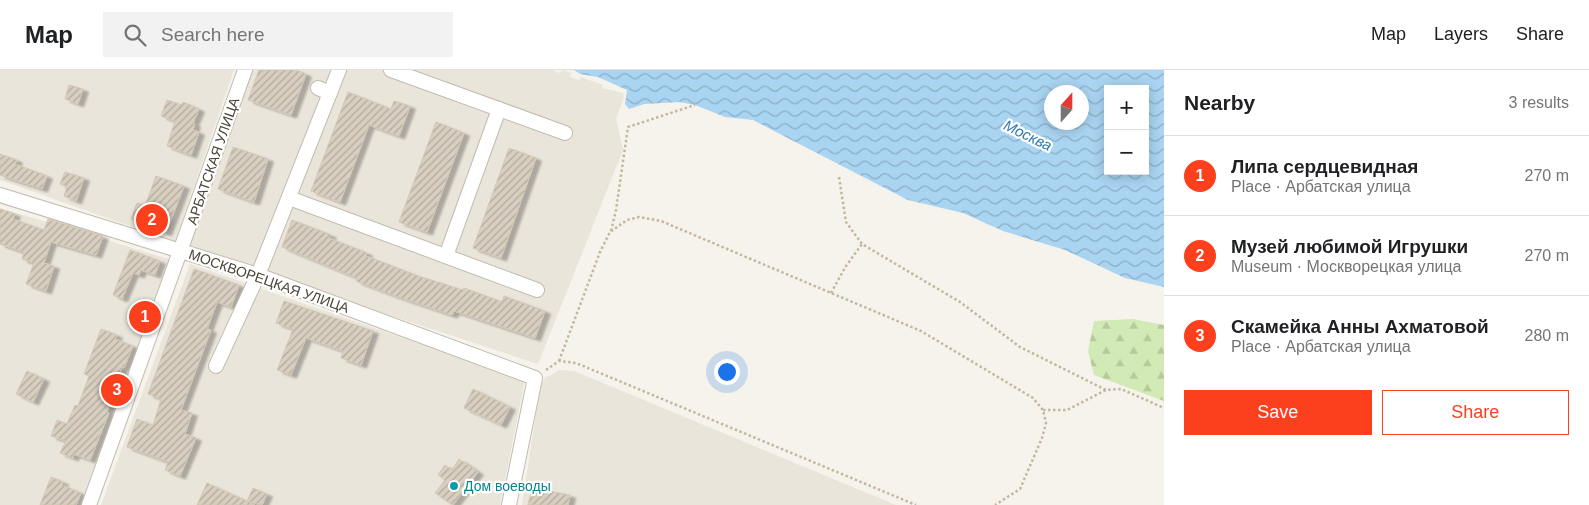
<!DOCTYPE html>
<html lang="en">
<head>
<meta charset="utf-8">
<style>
	:root { --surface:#fff; --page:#f2f2f2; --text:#202124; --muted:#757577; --line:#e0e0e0; --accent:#fc3f1d }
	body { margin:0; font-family:Arial,sans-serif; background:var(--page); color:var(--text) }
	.controls { position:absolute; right:15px; top:15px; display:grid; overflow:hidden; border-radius:0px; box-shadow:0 2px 12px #0003 }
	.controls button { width:45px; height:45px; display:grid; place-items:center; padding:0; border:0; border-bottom:1px solid var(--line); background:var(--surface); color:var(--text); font:25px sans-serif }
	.compass { position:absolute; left:1044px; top:15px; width:45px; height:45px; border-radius:50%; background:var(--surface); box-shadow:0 2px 12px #0003; rotate:21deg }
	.you { position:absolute; left:726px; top:301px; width:18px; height:18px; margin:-12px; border:4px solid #fff; border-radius:50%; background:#1a73e8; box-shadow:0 0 0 8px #1a73e833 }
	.badge { display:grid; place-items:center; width:32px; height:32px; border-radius:50%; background:var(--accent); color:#fff; font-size:16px; font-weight:700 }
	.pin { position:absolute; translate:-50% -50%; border:2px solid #fff; box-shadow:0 1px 5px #0006 }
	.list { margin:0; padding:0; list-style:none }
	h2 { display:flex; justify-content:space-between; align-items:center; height:65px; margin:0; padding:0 20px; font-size:21px }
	h2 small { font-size:16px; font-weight:400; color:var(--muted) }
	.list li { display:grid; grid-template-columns:32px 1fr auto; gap:15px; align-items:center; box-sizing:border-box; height:80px; padding:0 20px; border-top:1px solid var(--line) }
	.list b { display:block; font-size:19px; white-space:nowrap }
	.list p { margin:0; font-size:16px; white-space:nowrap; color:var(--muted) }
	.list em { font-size:16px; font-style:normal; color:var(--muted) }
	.actions { display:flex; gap:10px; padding:15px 20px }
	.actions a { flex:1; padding:11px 0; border:1px solid var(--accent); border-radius:0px; text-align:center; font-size:18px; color:var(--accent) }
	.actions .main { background:var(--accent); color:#fff }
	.icon { flex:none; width:28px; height:28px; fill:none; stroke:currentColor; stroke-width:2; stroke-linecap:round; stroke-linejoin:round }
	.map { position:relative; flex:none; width:1164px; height:435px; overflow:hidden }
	header { display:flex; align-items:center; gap:30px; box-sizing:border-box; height:70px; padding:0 25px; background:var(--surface); border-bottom:1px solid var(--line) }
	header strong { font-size:24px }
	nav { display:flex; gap:28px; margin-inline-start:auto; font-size:18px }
	.search { width:350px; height:45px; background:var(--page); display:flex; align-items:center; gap:12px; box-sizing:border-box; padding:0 18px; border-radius:0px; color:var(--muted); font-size:19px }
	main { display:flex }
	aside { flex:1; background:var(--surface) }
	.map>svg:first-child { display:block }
	.residential { fill:#eae5da }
	.forest { fill:url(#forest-firs) }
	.water { fill:url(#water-waves); fill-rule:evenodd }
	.building { fill:url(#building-hatch); stroke:#d3c7b4; filter:url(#shadow) }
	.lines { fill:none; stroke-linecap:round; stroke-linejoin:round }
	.minor-casing { stroke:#c2bbae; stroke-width:16 }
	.path { stroke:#c4b79f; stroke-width:2.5; stroke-dasharray:2.5 2.5; stroke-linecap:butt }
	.minor { stroke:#fff; stroke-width:14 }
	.culture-dot { fill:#0f9aa8; stroke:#fff; stroke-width:2 }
	.labels { text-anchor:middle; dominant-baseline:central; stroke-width:4.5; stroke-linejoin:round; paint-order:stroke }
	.street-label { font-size:14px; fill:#4b4439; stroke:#fff }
	.culture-label { font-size:14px; fill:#0d838f; stroke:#fff; text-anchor:start }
	.water-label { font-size:15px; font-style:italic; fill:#2e7ab2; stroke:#fff }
</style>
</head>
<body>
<header>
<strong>Map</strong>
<div class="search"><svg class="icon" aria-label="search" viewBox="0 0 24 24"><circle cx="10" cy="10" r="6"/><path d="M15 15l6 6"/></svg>Search here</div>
<nav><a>Map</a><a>Layers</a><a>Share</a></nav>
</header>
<main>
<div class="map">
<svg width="1164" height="435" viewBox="0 0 1164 435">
	<defs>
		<pattern id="forest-firs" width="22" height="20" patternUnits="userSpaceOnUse" patternTransform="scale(1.25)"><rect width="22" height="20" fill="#d2eab5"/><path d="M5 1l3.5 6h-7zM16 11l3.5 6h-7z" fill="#b6ca9c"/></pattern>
		<pattern id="water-waves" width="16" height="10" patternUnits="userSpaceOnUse" patternTransform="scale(1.25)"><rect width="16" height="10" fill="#a9d4f2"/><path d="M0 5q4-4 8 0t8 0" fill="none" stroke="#8caec5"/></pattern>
		<pattern id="building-hatch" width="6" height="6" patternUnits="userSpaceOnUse" patternTransform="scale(1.25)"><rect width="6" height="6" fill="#d8cfc1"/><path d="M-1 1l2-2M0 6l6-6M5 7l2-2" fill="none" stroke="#b1aa9e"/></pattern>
		<filter id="shadow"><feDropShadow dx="5.5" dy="3" stdDeviation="1" flood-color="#0004"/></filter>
	</defs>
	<rect width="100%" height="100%" fill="#f6f3ec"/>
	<g class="residential">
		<polygon points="0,0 234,0 175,172 0,110"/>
		<polygon points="253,0 552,0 559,3 563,0 571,3 570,7 579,10 581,7 603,15 602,18 623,23 624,27 616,49 623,80 538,294 188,179"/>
		<polygon points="0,138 169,189 80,435 0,435"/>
		<polygon points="190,194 525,310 500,435 101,435"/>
		<polygon points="560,300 574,301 896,435 522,435 540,316 545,308"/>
	</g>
	<polygon class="forest" points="1133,249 1164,255 1164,331 1094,305 1088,281 1094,251"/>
	<path class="water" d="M574 0H1164V217L1125 208 1065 180 1003 161 963 143 908 130 753 50 725 47 695 35 679 32 644 34 629 39 625 34 627 20 598 7 580 4ZM1108 19H1145V101H1108ZM1052 22H1082V52H1052Z"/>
	<g class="building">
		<polygon points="259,0 296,0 306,4 291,45 248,30"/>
		<polygon points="69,15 83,19 78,34 65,29"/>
		<polygon points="348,22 391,39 394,31 410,36 399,66 369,55 340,132 311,121"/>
		<polygon points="167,30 182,35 183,32 199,39 193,53 195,54 193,60 199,62 191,85 167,76 175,51 161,46"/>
		<polygon points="436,52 464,63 427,162 399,152"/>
		<polygon points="233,77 268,89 254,132 218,119"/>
		<polygon points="509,78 536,88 501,188 473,178"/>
		<polygon points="0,84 17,90 15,94 47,106 42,119 0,105"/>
		<polygon points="65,102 84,108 76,131 64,126 67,117 60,114"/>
		<polygon points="156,106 184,116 166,163 131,149 137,133 145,136"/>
		<polygon points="0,139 15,144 13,149 44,160 48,149 103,166 96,185 51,172 44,193 54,196 46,221 26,214 34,193 22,189 24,182 0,174"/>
		<polygon points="292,150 331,165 329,168 367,183 366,186 421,207 463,220 464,218 502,232 504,226 545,241 535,268 454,241 452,245 396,226 356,211 357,208 282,177"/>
		<polygon points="130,180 160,191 155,205 141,200 139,205 133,203 122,229 113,225"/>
		<polygon points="194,199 239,215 231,237 217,232 207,259 211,260 181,340 192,343 185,364 196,368 180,406 165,400 168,392 127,377 137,349 153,355 161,329 148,324"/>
		<polygon points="284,231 373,261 361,295 341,288 343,281 306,268 291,305 277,300 293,259 276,253"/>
		<polygon points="101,259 117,265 115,269 133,276 124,298 122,297 107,342 109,343 90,390 74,384 73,388 60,383 66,371 51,366 57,350 67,354 75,335 78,336 89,306 84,304"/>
		<polygon points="27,301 44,309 33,332 16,324"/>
		<polygon points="473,319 510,337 501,355 464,338"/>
		<polygon points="459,389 478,402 453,435 435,423 445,410 438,405 445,395 452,400"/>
		<polygon points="51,407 63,412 62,415 81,423 76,435 40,435"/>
		<polygon points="207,413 255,435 197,435"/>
		<polygon points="253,418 267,424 262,435 247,431"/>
		<polygon points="532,418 570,425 568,435 528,435"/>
	</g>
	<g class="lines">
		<g class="minor-casing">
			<g id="minor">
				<polyline points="391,0 565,63"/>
				<polyline points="318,18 330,23"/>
				<polyline points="0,125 258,205 535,308 509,435"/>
				<polyline points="289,128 537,220"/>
				<polyline points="446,186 499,39"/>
				<polyline points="216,296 258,205 339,0"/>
				<polyline points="89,435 245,0"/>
			</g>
		</g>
		<g class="path">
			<polyline points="839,107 846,152 862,174 960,232 1020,277 1106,320"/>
			<polyline points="611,161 616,140 628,57 695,35"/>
			<polyline points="831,223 846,196 862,174"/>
			<polyline points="559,291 600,182 610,162 627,150 639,147 661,151 921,261 1033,328 1043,340 1046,353 1042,368 1020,419 995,435"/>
			<polyline points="546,300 559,291 576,293 916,435"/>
			<polyline points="1043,340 1067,340 1106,320 1121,319 1164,338"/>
		</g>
		<use href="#minor" class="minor"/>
	</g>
	<circle class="culture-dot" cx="454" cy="416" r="5"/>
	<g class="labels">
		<g class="street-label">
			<text transform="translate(213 91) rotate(-71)">АРБАТСКАЯ УЛИЦА</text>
			<text transform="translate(269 211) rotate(19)">МОСКВОРЕЦКАЯ УЛИЦА</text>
		</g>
		<g class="culture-label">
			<text x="464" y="416">Дом воеводы</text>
		</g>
		<g class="water-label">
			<text transform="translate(1028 65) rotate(26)">Москва</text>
		</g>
	</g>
</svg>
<div class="controls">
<button>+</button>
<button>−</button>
</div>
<svg class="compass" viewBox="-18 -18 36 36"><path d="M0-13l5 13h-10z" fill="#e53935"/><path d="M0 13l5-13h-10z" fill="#757577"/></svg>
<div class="you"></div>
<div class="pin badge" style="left:145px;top:247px">1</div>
<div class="pin badge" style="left:152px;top:150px">2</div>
<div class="pin badge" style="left:117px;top:320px">3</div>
</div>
<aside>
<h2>Nearby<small>3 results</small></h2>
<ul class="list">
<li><span class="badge">1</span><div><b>Липа сердцевидная</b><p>Place · Арбатская улица</p></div><em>270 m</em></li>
<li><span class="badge">2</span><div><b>Музей любимой Игрушки</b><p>Museum · Москворецкая улица</p></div><em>270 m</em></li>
<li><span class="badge">3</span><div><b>Скамейка Анны Ахматовой</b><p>Place · Арбатская улица</p></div><em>280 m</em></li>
</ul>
<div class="actions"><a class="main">Save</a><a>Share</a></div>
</aside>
</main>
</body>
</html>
